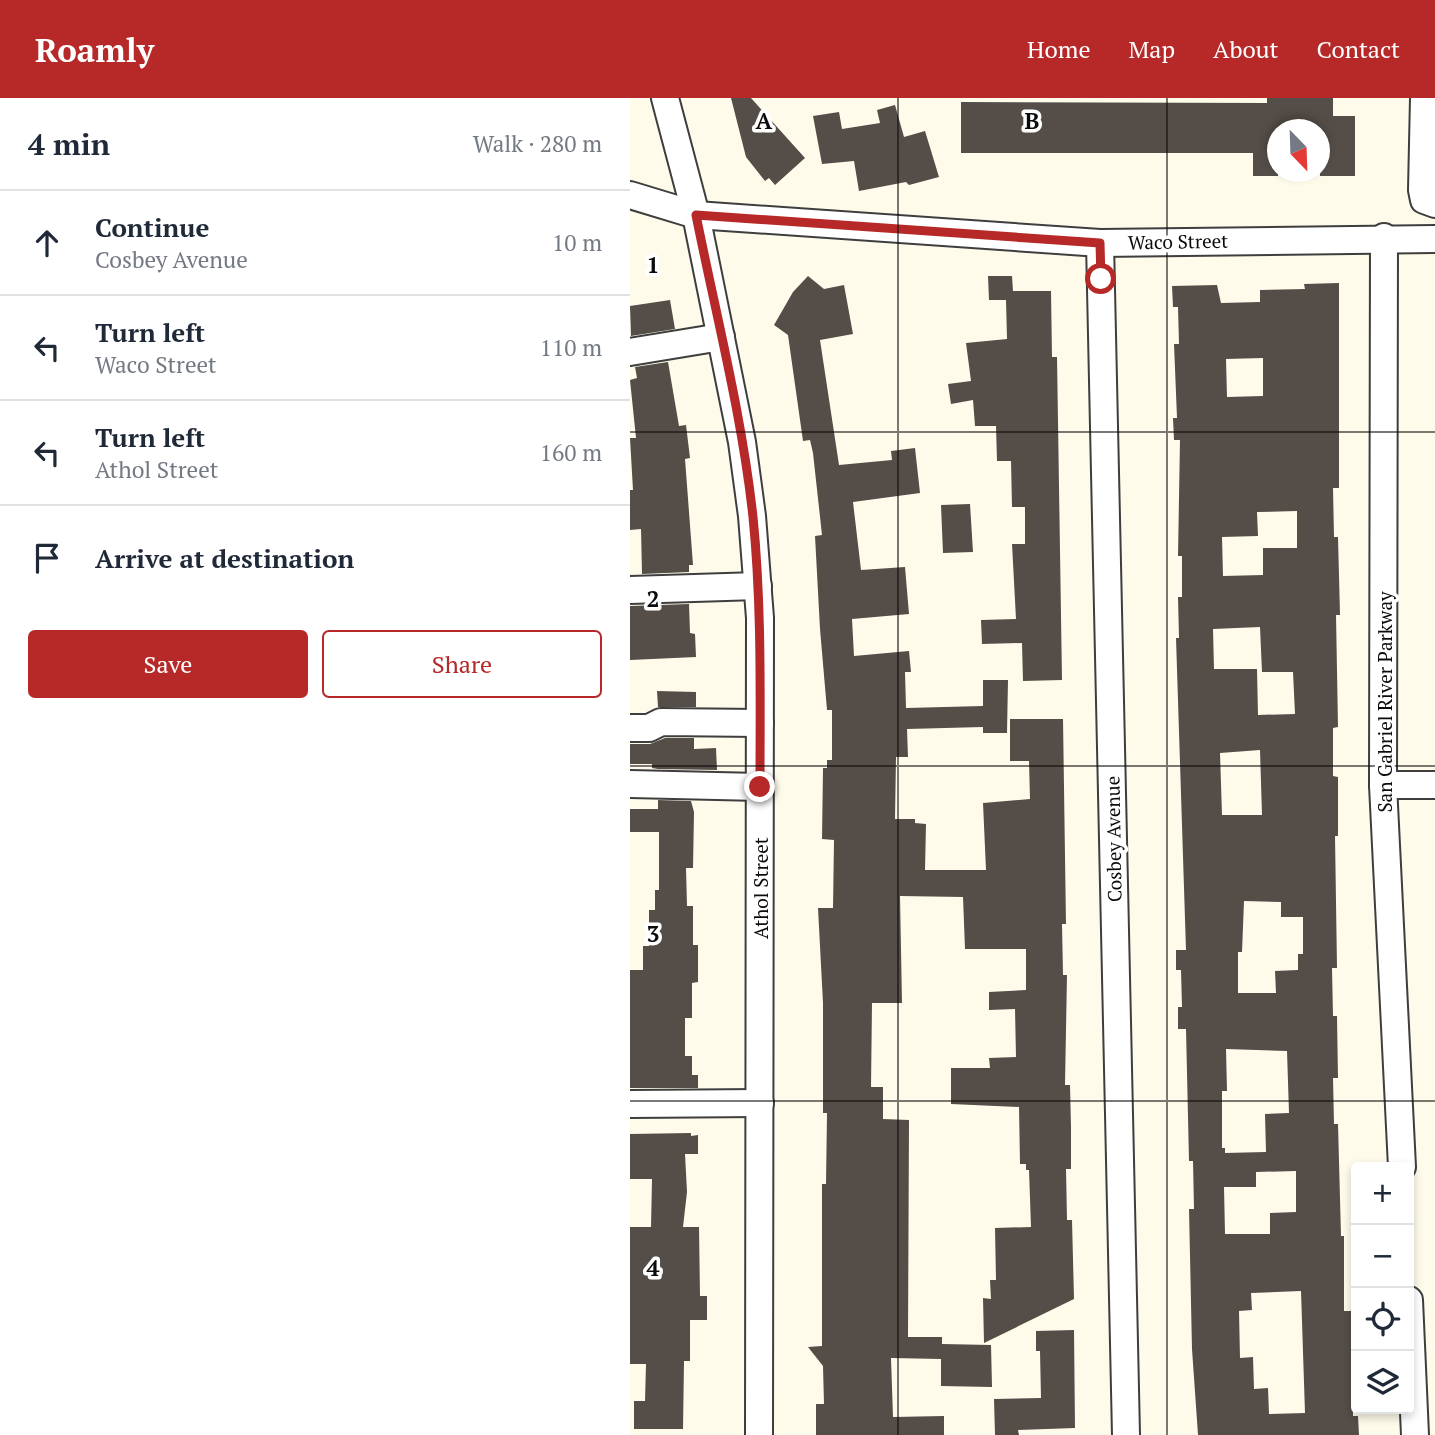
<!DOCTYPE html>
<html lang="en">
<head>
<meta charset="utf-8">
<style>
	:root { --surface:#fff; --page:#f6f6f7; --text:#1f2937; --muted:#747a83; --line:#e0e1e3; --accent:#b72828 }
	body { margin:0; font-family:"PT Serif",serif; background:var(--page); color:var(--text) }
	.controls { position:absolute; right:21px; bottom:21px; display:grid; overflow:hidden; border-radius:7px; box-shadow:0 4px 10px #0003 }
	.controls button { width:63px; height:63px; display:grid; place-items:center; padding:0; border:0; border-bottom:2px solid var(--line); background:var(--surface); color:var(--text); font:35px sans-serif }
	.compass { position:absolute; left:637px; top:21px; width:63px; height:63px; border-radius:50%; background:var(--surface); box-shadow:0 4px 10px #0003; rotate:157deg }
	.stop { position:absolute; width:21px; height:21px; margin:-16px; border:5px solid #b72828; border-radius:50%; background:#fff }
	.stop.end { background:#b72828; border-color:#fff; box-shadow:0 2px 7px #0008 }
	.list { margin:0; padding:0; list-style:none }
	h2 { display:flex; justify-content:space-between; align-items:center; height:91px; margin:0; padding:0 28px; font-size:30px }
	h2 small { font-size:23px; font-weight:400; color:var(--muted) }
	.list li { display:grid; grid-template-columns:46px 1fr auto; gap:21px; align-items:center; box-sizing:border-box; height:105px; padding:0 28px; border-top:2px solid var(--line) }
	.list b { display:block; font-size:26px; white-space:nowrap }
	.list p { margin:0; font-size:23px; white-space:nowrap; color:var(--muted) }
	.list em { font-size:23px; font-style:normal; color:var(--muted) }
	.actions { display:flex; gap:14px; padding:21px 28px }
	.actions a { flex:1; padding:16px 0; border:2px solid var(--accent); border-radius:7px; text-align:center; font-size:24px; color:var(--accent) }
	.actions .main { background:var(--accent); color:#fff }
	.icon { flex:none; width:38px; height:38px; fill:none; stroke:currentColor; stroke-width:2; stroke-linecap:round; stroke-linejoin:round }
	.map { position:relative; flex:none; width:805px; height:1337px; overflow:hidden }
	header { display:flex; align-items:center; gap:42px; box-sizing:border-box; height:98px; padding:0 35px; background:var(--accent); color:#fff }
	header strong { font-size:33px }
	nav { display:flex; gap:38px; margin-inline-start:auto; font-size:24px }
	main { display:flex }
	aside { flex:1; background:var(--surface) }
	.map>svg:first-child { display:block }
	.building { fill:#544d48; fill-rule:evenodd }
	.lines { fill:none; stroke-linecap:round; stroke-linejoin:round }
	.minor-casing { stroke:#3e3e3e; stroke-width:30 }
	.minor { stroke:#fff; stroke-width:26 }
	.route { stroke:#b72828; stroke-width:9 }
	.grid { fill:none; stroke:#0b0b0b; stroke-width:2; stroke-opacity:0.55 }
	.labels { text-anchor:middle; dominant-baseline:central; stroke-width:7; stroke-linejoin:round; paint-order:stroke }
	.street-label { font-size:19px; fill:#0b0b0b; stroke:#fff }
	.grid-label { font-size:23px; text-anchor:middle; font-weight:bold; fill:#0b0b0b; stroke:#fff; stroke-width:7; stroke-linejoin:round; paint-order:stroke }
</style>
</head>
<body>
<header>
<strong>Roamly</strong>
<nav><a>Home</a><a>Map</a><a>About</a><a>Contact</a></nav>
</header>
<main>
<aside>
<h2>4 min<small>Walk · 280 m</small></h2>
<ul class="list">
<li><svg class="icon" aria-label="ahead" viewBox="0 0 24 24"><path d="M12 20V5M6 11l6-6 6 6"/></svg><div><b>Continue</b><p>Cosbey Avenue</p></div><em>10 m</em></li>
<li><svg class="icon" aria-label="left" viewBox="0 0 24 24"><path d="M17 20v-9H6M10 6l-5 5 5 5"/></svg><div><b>Turn left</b><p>Waco Street</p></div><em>110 m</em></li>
<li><svg class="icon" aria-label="left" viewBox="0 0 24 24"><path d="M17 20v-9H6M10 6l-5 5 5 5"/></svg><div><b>Turn left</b><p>Athol Street</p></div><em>160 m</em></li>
<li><svg class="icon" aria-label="arrive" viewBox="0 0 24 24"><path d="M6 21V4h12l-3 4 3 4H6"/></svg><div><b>Arrive at destination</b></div></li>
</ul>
<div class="actions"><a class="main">Save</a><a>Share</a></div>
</aside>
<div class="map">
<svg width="805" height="1337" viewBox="0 0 805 1337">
	<rect width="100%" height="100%" fill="#fefbeb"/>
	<g class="building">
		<polygon points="101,0 121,0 175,60 145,87 139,80 135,83 116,59"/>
		<polygon points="637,0 703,0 703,18 725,18 725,78 690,78 690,32 648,32 648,78 623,78 623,55 331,55 331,4 637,5"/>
		<polygon points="265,7 274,39 295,33 309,79 279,87 276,84 229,93 224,63 192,66 183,18 209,14 212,31 250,25 247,12"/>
		<polygon points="178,178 194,191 214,187 223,236 190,242 209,367 262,362 261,353 285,350 290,395 223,404 231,472 275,469 279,516 222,521 224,558 279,553 281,574 275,574 276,610 353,608 353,582 378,582 377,635 353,635 353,629 277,631 278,659 266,659 265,721 285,721 285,725 296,726 295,772 356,772 353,705 400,701 399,663 380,663 380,621 433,621 436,826 432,826 433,877 437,877 435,987 440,987 441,1030 441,1071 436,1071 437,1122 442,1122 444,1201 354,1245 353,1200 361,1201 360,1182 366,1182 365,1130 401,1129 399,1072 396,1072 396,1066 390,1066 389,1009 321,1006 321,970 360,970 359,960 386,959 385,911 359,912 359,894 396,892 396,851 335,851 333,799 270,798 272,905 242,905 241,989 253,989 253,1021 279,1022 278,1239 312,1239 312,1246 361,1247 362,1289 311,1288 311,1261 261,1260 263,1319 314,1318 314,1337 186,1337 186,1306 194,1306 193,1268 178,1249 192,1248 192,1086 196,1086 197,1015 193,1015 193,905 188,810 203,810 204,742 192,741 193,670 197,670 197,662 202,662 202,612 197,612 190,531 185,438 192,437 183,355 180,342 173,343 158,237 144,227 163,194"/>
		<polygon points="358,178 382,178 383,193 421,193 422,259 427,259 432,582 393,583 392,545 352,546 351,522 386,521 382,446 395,446 395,409 382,409 381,363 367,363 366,328 345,328 343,302 321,306 318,286 341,283 336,245 377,241 376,202 359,202"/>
		<path d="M709 185V390H703L704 439H708L710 517H706L708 629 703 630V678L708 679V738H705L707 870H702L703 918H707L708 980H703L704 1026H708L711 1138H714V1213H722L723 1318H728L729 1337H568L562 1251 559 1111H564L563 1063H559L556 931H548V909H552L551 872H546V852H556L546 540H549L548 499H552V458H548L550 342H544L543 320H547L544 246H549L548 209H543L542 188 587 187 591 205 630 204V192L675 191 674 186ZM633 260V298L597 299 596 261ZM667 413V450H633V477L593 478 592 439 628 438 627 414ZM630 529 632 574H663L665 616 628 617 627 571H584L583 531ZM630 652 632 717H592L590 655ZM614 803 651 804V819H673V856H668V872L645 873 646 895H608V854H612ZM596 951 657 953 659 1015 635 1016 636 1054 595 1055V1050H592V993H597ZM666 1073V1114L640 1115V1136H595L594 1089H626V1074ZM671 1193 675 1315 639 1316 638 1290 624 1291 623 1259 610 1260 609 1213 622 1212 621 1195Z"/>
		<polygon points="40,202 45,231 1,238 0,208"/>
		<polygon points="38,264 49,328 56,327 60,360 55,361 63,467 59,467 59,474 12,476 11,431 0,432 0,392 3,392 0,340 6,340 0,282 7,280 5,269"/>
		<polygon points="340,406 343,454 313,455 311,407"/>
		<polygon points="59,506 60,535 65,536 66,559 0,562 0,508"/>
		<polygon points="27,593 66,594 66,609 28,609"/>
		<polygon points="35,640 64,640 64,651 86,650 87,672 28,671 22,670 22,666 0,666 0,646 20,646"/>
		<polygon points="28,702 61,703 64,714 63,770 56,770 57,808 63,808 63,847 68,847 68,884 62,885 62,920 55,920 55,958 62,958 62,977 68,977 68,990 0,990 0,872 13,872 13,848 19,848 19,812 25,812 25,792 29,792 29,734 0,734 0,711 28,711"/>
		<polygon points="61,1035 61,1038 68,1037 68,1056 55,1056 57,1094 53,1129 69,1129 70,1198 77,1198 77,1222 60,1222 60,1263 54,1263 53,1331 4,1331 4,1303 15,1303 16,1266 0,1266 0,1129 21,1129 22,1081 0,1081 0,1036"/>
		<polygon points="444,1232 445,1330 388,1332 389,1337 365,1337 364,1301 411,1300 410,1253 406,1253 406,1233"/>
	</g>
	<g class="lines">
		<g class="minor-casing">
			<g id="minor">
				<polyline points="35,0 66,117 112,344 122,418 130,520 129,1337"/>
				<polyline points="794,0 792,92 794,102 805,106"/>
				<polyline points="0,97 66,117 470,145 805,141"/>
				<polyline points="754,139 753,687 772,1069"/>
				<polyline points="470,145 496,1337"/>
				<polyline points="0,254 91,239"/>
				<polyline points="0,492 128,488"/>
				<polyline points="0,630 19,630 31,624 130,625"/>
				<polyline points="0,686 130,689"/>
				<polyline points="753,687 805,687"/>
				<polyline points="0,1006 130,1005"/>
				<polyline points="779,1202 785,1337"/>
			</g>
		</g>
		<use href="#minor" class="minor"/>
	</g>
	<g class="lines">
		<path class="route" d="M130 689C130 599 132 509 123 419 112 317 86 217 66 117L470 145 471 181"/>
	</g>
	<path class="grid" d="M268 0V1337M537 0V1337M0 334H805M0 668H805M0 1003H805"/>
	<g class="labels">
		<g class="street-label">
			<text transform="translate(548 143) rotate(-1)">Waco Street</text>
			<text transform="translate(754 604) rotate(-90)">San Gabriel River Parkway</text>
			<text transform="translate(483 741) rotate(-91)">Cosbey Avenue</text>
			<text transform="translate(130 790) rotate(-90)">Athol Street</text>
		</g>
	</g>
	<g class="grid-label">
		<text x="134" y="31">A</text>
		<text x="402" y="31">B</text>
		<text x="23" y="175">1</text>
		<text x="23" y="509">2</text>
		<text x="23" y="844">3</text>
		<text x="23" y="1178">4</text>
	</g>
</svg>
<div class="controls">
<button>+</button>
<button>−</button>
<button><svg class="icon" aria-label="locate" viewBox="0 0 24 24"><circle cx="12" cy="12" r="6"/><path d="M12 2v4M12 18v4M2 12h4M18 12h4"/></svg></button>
<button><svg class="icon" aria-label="layers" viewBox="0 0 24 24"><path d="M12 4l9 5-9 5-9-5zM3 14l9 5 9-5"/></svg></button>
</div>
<svg class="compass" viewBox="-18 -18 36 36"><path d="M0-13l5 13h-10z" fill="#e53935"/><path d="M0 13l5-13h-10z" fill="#747a83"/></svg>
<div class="stop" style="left:471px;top:181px"></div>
<div class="stop end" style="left:130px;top:689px"></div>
</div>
</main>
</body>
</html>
